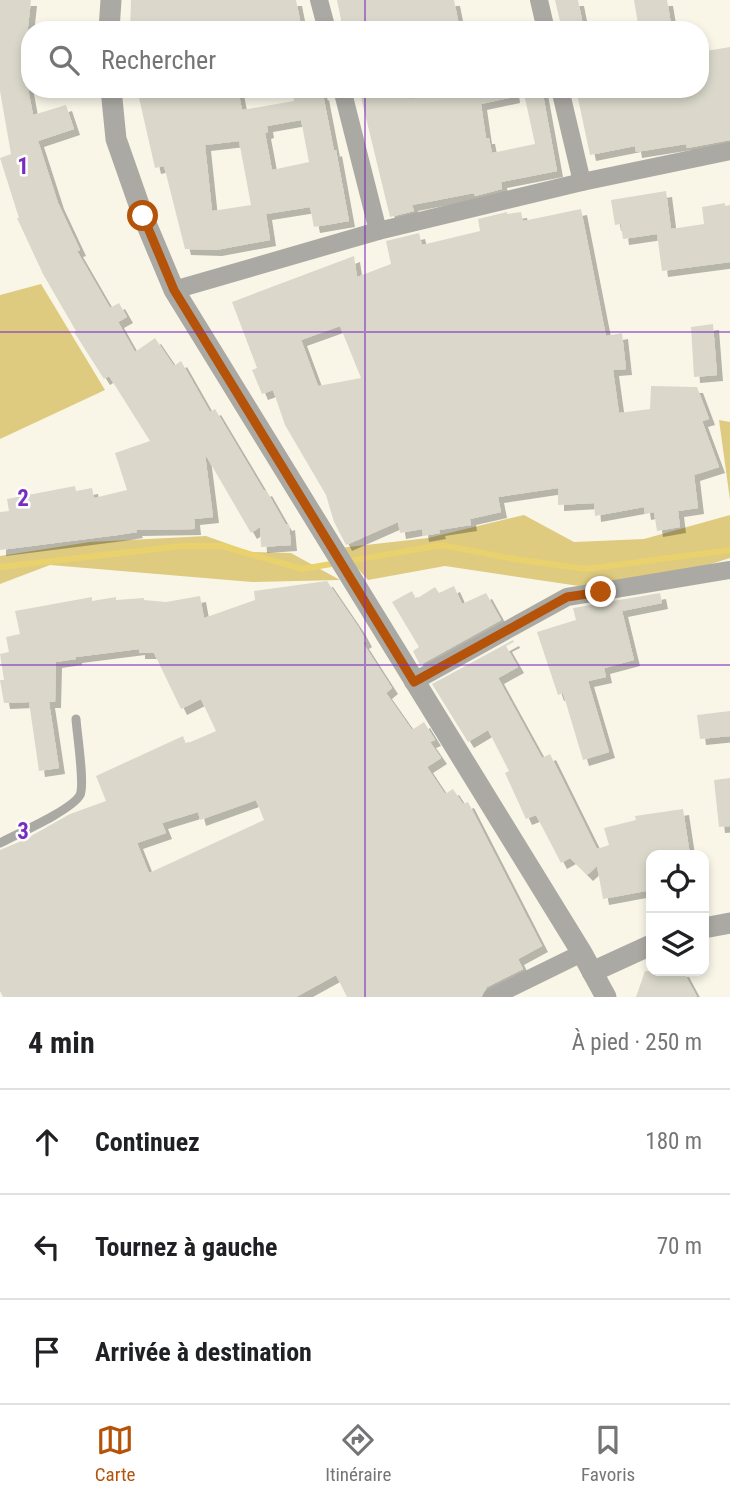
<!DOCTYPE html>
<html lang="fr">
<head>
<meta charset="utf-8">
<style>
	:root { --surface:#fff; --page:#f6f6f6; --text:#202124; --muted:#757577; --line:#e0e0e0; --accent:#b45309 }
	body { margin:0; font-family:"Roboto Condensed",sans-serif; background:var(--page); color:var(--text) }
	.controls { position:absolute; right:21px; bottom:21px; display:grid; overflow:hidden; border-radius:14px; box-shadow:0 4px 10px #0003 }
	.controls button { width:63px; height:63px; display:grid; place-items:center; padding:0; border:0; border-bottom:2px solid var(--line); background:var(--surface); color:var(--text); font:35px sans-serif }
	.stop { position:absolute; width:21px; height:21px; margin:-16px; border:5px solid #b45309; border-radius:50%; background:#fff }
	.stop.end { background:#b45309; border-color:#fff; box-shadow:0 2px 7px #0008 }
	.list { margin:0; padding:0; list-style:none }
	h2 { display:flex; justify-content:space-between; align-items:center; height:91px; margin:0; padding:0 28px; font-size:30px }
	h2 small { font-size:23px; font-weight:400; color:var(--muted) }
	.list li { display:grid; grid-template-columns:46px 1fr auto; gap:21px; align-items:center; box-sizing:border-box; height:105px; padding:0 28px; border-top:2px solid var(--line) }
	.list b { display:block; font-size:26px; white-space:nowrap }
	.list em { font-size:23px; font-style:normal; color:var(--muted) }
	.icon { flex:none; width:38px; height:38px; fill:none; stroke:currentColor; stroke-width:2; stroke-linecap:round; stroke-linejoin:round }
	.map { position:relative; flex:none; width:730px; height:997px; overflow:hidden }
	.search { position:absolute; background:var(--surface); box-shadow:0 4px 10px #0003; left:21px; right:21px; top:21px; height:77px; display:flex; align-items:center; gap:18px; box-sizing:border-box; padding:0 24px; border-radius:28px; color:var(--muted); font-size:26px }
	.sheet { height:406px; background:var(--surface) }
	nav { display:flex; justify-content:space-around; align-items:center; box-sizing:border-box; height:98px; border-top:2px solid var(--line); background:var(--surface); font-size:19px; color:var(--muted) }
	nav a { display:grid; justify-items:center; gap:4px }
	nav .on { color:var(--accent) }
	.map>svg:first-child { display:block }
	.green { fill:#decb80 }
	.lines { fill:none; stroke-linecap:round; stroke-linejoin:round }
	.stream { stroke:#e9d16d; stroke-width:6 }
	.building { fill:#dbd8cb; fill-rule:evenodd; filter:url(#shadow) }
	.service { stroke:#aaa9a3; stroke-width:9 }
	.minor { stroke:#aaa9a3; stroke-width:18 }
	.tertiary { stroke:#aaa9a3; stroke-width:21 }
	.route { stroke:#b45309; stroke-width:9 }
	.grid { fill:none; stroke:#7b2cbf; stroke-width:2; stroke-opacity:0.55 }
	.grid-label { font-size:23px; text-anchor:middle; font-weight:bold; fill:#7b2cbf; stroke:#fff; stroke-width:5; stroke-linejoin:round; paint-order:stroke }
</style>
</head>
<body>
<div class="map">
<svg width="730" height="997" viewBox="0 0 730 997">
	<defs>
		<filter id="shadow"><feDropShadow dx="6" dy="6" stdDeviation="0" flood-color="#0004"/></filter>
	</defs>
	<rect width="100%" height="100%" fill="#f9f6e8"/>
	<g class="green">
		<polygon points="41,284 105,390 0,439 0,295"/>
		<polygon points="719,420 730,422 730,500"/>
		<polygon points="524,515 574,542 644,539 730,515 730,558 686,572 586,587 445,566 368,580 339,548 428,538"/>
		<polygon points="206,536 251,552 291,553 340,580 252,582 50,565 0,584 0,556 90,542"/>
	</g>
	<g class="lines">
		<polyline class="stream" points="0,567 182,546 222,546 302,569 442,545 514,559 586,569 730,550"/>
	</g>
	<g class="building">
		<polygon points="0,0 31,0 26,45 28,88 33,115 66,105 74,129 38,141 58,203 80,250 77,251 110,308 119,303 127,317 118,322 135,352 155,338 174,366 181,361 210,412 215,409 264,491 266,490 286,525 289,524 291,545 261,547 260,527 251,533 205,454 213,517 194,519 195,529 136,530 137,532 118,535 0,550 0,512 9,511 7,499 75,486 76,491 92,488 94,498 127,490 115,453 150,441 109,376 104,379 74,332 76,331 43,274 17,218 19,218 0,158 11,154 0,91"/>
		<polygon points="131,0 296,0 302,30 130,30"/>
		<polygon points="337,0 454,0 460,30 343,30"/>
		<polygon points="555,0 578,0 584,30 562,30"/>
		<polygon points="634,0 667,0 672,30 639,30"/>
		<polygon points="730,47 730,140 687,148 686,144 636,152 635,146 590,155 576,89 700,89 700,52"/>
		<path d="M137 89H176L177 96 215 89H238L242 110 294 101 292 89H320L322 95 323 94 334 151 336 150 349 221 314 227 310 207 266 214 270 240 216 250 185 249 164 166 155 168ZM301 120 309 162 272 170 265 133 268 132 267 126ZM239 141 251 205 212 211 205 145Z"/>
		<polygon points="359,89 409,89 411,99 458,89 513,89 514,97 481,104 486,138 489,138 492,153 535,144 523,89 542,89 557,171 501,182 502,189 475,196 474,193 412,205 414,211 390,217"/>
		<polygon points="666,191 671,229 704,224 702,207 725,203 725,206 730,205 730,262 662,271 657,234 623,239 621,224 615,225 611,200"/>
		<path d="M581 209 606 336 622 333 626 369 613 370 619 413 650 409 651 386 697 387 709 419 702 421 719 467 694 475 698 508 678 511 680 527 657 531 654 512 645 514 644 507 595 516 594 503 558 505V488L498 497 501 512 470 519 471 525 439 530 440 533 423 536 422 529 400 533 398 522 346 545 334 522 326 495 285 425 273 390 262 394 252 370 257 368 232 302 354 256 357 277 391 264 386 241 419 233 422 245 480 231 478 219 507 212V214L521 212 523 221ZM340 326 361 378 318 386 301 340Z"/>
		<polygon points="713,324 717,375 694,377 691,327"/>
		<path d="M327 581 359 628 366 641 363 643 392 688 386 693 412 730 424 722 435 740 430 742 441 758 427 767 445 794 453 789 463 804 468 802 542 946 518 959 523 969 487 987 481 997H347L336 975 296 997H3L0 991V850L31 837V836L70 814 106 801 96 776 183 736 186 744 216 731 201 699 181 709 154 653H139V649L76 657V659L56 662 55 702H49L59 768 39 771 29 702 4 703 0 680H4L0 654 9 652 6 637 20 634 15 611 92 597V601L116 597V600L144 598V600L166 602 200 596 204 618 255 600 254 591ZM256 800 264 820 149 873 137 843 166 833 162 823 198 812 200 820Z"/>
		<polygon points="454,586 462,604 486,593 501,620 420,665 413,651 419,647 392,602 412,591 416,599 435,587 439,593"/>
		<polygon points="660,593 662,603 622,611 634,660 604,668 606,677 588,681 609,752 583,760 563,693 558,695 537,632 576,620 573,608"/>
		<polygon points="513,640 514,642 506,646 518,667 498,678 542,758 550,754 597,849 609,845 604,828 636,820 635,816 683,809 690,855 651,855 651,890 603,899 597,866 587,875 570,858 561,863 536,815 526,819 505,773 509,771 488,730 468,742 432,684"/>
		<polygon points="730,711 730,736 700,739 697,715"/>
		<polygon points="730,778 730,826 719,827 714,780"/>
		<polygon points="645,971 683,971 697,997 636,997"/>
	</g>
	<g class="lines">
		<path class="service" d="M0 843C17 834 72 810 80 795 85 785 77 734 76 719"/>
		<g class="minor">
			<polyline points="319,0 327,30"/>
			<polyline points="539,0 546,30"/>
			<polyline points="342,89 378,231"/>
			<polyline points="560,89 582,182"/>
			<polyline points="174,290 378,231 582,182 730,151"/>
			<polyline points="413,682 567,597 730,570"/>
			<polyline points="492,997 582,953"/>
		</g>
		<g class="tertiary">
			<polyline points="109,30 111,0"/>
			<polyline points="111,89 116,139 143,216 174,290 582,953 606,997"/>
			<polyline points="704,928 730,923"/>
			<polyline points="592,972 651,945"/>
		</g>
	</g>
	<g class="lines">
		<polyline class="route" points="143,216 174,290 414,682 567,597 601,592"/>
	</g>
	<path class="grid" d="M365 0V30M365 89V997M0 332H730M0 665H730"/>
	<g class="grid-label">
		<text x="23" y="174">1</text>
		<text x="23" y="506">2</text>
		<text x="23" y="839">3</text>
	</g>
</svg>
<div class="controls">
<button><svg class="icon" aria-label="locate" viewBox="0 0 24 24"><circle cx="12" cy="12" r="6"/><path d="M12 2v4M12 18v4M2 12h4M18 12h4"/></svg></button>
<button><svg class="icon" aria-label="layers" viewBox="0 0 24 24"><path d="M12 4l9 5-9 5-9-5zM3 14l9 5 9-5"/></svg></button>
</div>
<div class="stop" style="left:143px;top:216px"></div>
<div class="stop end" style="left:601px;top:592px"></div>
<div class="search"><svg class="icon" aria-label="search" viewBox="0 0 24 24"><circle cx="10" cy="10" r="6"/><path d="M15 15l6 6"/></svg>Rechercher</div>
</div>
<section class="sheet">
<h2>4 min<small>À pied · 250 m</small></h2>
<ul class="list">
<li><svg class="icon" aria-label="ahead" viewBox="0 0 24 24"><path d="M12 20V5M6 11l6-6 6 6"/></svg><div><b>Continuez</b></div><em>180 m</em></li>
<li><svg class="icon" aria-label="left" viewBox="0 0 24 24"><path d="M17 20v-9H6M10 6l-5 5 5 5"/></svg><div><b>Tournez à gauche</b></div><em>70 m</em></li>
<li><svg class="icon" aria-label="arrive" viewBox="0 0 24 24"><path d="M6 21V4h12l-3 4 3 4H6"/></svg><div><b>Arrivée à destination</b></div></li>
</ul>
</section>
<nav>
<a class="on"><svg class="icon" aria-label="map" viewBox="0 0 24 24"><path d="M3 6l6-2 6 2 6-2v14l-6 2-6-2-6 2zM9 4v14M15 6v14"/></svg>Carte</a>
<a><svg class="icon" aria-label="directions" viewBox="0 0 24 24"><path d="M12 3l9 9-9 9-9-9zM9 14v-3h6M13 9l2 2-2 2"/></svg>Itinéraire</a>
<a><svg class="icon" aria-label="saved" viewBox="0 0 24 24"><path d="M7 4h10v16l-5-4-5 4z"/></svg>Favoris</a>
</nav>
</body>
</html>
